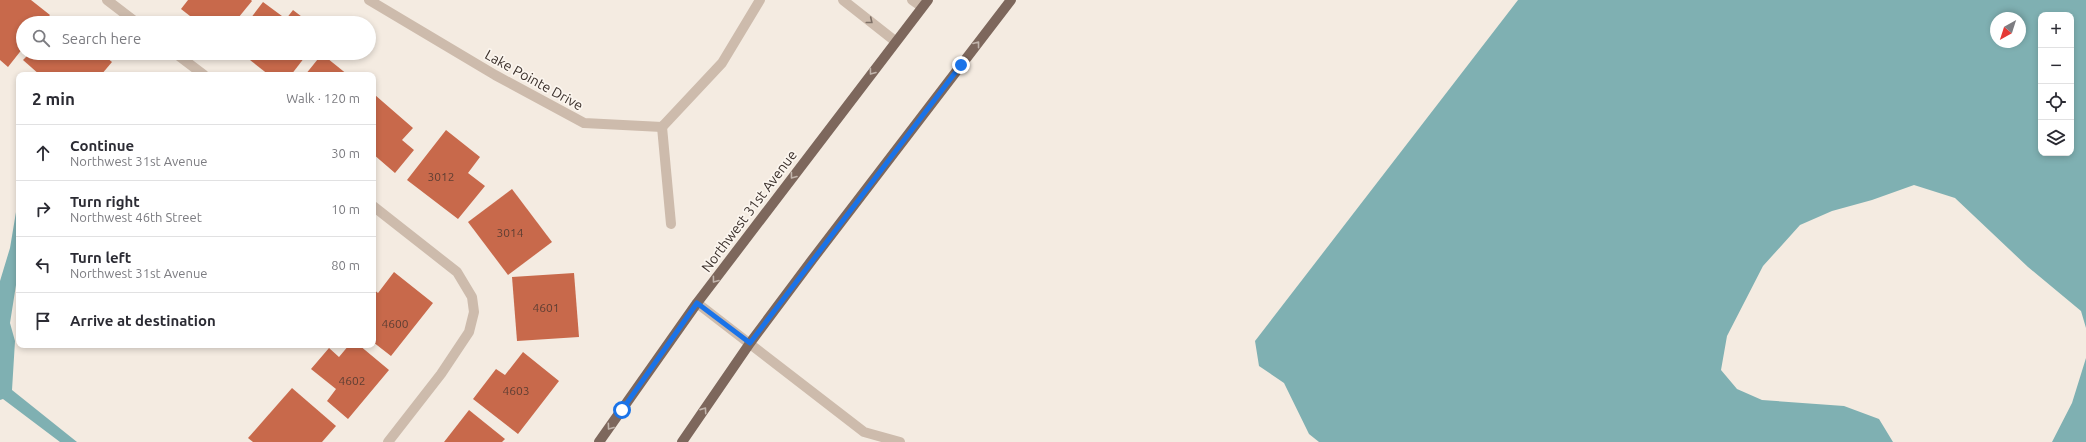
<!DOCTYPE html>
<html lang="en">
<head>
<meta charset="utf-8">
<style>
	:root { --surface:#fff; --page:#f7f7f7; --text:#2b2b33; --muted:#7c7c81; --line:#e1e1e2 }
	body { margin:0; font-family:Ubuntu,sans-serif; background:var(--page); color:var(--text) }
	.controls { position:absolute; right:12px; top:12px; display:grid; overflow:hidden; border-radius:8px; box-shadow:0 2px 6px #0003 }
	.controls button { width:36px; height:36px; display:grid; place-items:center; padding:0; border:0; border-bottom:1px solid var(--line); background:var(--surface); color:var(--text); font:20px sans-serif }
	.compass { position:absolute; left:1990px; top:12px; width:36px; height:36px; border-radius:50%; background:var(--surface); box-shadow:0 2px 6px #0003; rotate:219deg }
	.stop { position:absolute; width:12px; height:12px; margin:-9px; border:3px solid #1a73e8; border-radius:50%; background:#fff }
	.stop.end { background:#1a73e8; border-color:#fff; box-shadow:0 1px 4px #0008 }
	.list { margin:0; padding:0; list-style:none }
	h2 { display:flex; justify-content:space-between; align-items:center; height:52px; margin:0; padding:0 16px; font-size:17px }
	h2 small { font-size:13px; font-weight:400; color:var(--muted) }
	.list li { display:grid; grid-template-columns:26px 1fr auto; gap:12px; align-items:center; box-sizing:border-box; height:56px; padding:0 16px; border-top:1px solid var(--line) }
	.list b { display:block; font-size:15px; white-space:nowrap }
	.list p { margin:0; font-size:13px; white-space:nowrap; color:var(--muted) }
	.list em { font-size:13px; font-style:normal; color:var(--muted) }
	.icon { flex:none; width:22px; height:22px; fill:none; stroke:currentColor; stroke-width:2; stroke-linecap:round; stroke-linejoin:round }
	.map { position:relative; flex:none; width:2086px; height:442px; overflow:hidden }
	.search { position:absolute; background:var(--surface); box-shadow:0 2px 6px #0003; left:16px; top:16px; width:360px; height:44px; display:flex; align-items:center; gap:10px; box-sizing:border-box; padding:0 14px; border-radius:22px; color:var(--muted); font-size:15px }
	.panel { position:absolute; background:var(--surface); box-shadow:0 2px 6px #0003; left:16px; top:72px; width:360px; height:276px; border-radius:8px }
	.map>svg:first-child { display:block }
	.water { fill:#7fb0b2; fill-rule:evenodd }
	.building { fill:#c8694b }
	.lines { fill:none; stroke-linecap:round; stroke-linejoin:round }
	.lane { stroke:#cdbbac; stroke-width:10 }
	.street { stroke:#cdbbac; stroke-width:10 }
	.primary { stroke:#7d675c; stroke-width:10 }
	.oneway { stroke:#7d6f65 }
	.oneway2 { stroke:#c2b5ac }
	.route { stroke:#1a73e8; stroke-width:5 }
	.labels { text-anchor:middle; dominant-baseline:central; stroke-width:3.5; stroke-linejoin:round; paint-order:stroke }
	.number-label { font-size:12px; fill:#5e3e33 }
	.street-label { font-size:14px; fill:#3b302b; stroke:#fbf5ee }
</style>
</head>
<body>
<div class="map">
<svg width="2086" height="442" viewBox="0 0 2086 442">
	<rect width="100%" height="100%" fill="#f4ebe1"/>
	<g class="water">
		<path d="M1518 0H2086V328L2081 311 2028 267 1955 198 1914 185 1872 200 1832 211 1800 225 1763 266 1727 336 1721 370 1737 389 1762 400 1844 406 1879 419 1893 442H1319L1309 434 1284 383 1259 366 1255 341ZM2041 15H2071V153H2041ZM1996 18H2020V42H1996Z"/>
		<polygon points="19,194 19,266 10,323 15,341 12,390 77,442 60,442 3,399 0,400 0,281 10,248"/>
		<polygon points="2086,358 2086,442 2052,442 2072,403"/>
	</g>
	<g class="building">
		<polygon points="0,0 31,0 50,15 43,23 23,23 23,48 8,67 0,60"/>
		<polygon points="188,0 251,0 252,1 234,23 199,23 181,9"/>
		<polygon points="263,2 286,19 293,10 310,23 247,23"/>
		<polygon points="30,53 101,53 112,62 101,75 40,75 23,60"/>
		<polygon points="256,53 308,53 291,75 269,75 250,60"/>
		<polygon points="322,54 348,75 305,75"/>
		<polygon points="375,95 413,128 402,140 414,150 395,173 373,154 373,98"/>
		<polygon points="446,130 480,157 468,173 485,186 458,219 407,180"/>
		<polygon points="512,189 552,242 508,275 468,222"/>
		<polygon points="394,272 433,303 391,356 373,342 373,289 378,293"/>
		<polygon points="574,273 579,337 517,341 512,277"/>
		<polygon points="349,345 359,345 389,370 348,419 327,401 336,389 311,369 329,348 339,357"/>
		<polygon points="523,352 559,381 518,434 473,399 496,369 505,375"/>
		<polygon points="292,388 336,426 322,442 253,442 248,438"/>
		<polygon points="469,410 505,439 502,442 444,442"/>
	</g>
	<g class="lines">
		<polyline class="lane" points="662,127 671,224"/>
		<g class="street">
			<polyline points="107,0 137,23"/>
			<polyline points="369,0 495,75 584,123 662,127 722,63 760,0"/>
			<polyline points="843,0 895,41"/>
			<polyline points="912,0 922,7"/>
			<polyline points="175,53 204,75"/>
			<polyline points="373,206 457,272 472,297 474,312 469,332 441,374 388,442"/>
			<polyline points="697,303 864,432 900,442"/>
		</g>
		<g class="primary">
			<polyline points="599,442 697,303 928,0"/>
			<polyline points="682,442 750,343 812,260 1011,0"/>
		</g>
	</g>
	<defs><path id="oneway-chevron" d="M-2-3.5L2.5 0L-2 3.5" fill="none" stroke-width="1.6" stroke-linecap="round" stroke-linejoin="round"/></defs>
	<use class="oneway" href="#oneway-chevron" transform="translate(870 21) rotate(39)"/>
	<g class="oneway2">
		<use href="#oneway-chevron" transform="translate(977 44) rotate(-52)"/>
		<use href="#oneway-chevron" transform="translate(872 72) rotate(127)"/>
		<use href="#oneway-chevron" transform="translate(793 176) rotate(127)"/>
		<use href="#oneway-chevron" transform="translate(715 280) rotate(127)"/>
		<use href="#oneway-chevron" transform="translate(704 410) rotate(-55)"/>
		<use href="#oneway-chevron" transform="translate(610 427) rotate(126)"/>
	</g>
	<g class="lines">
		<polyline class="route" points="622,410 697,303 750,343 961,65"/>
	</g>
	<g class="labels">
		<g class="number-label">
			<text x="441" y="176">3012</text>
			<text x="510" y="232">3014</text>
			<text x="546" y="307">4601</text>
			<text x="395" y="323">4600</text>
			<text x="352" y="380">4602</text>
			<text x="516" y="390">4603</text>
		</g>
		<g class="street-label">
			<text transform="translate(534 80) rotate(29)">Lake Pointe Drive</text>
			<text transform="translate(749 211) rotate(-53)">Northwest 31st Avenue</text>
		</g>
	</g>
</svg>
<div class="controls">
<button>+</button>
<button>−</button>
<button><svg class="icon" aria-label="locate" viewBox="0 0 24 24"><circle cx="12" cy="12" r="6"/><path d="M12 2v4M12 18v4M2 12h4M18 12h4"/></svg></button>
<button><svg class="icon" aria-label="layers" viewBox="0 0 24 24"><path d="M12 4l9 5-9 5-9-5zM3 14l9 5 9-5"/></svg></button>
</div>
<svg class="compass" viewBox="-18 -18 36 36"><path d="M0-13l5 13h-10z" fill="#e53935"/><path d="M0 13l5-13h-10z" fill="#7c7c81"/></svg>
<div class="stop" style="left:622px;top:410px"></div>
<div class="stop end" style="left:961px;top:65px"></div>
<div class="search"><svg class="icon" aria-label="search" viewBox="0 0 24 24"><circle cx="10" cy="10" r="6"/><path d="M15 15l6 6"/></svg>Search here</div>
<section class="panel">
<h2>2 min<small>Walk · 120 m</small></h2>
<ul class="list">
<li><svg class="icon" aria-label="ahead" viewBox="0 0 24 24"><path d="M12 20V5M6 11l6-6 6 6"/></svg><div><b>Continue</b><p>Northwest 31st Avenue</p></div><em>30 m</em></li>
<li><svg class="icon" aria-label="right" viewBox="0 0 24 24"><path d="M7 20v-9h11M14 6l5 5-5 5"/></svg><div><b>Turn right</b><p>Northwest 46th Street</p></div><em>10 m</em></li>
<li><svg class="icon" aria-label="left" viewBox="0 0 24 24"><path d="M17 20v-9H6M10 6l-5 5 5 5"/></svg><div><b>Turn left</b><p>Northwest 31st Avenue</p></div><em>80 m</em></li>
<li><svg class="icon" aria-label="arrive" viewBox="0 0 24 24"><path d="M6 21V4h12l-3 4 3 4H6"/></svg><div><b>Arrive at destination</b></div></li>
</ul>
</section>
</div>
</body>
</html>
